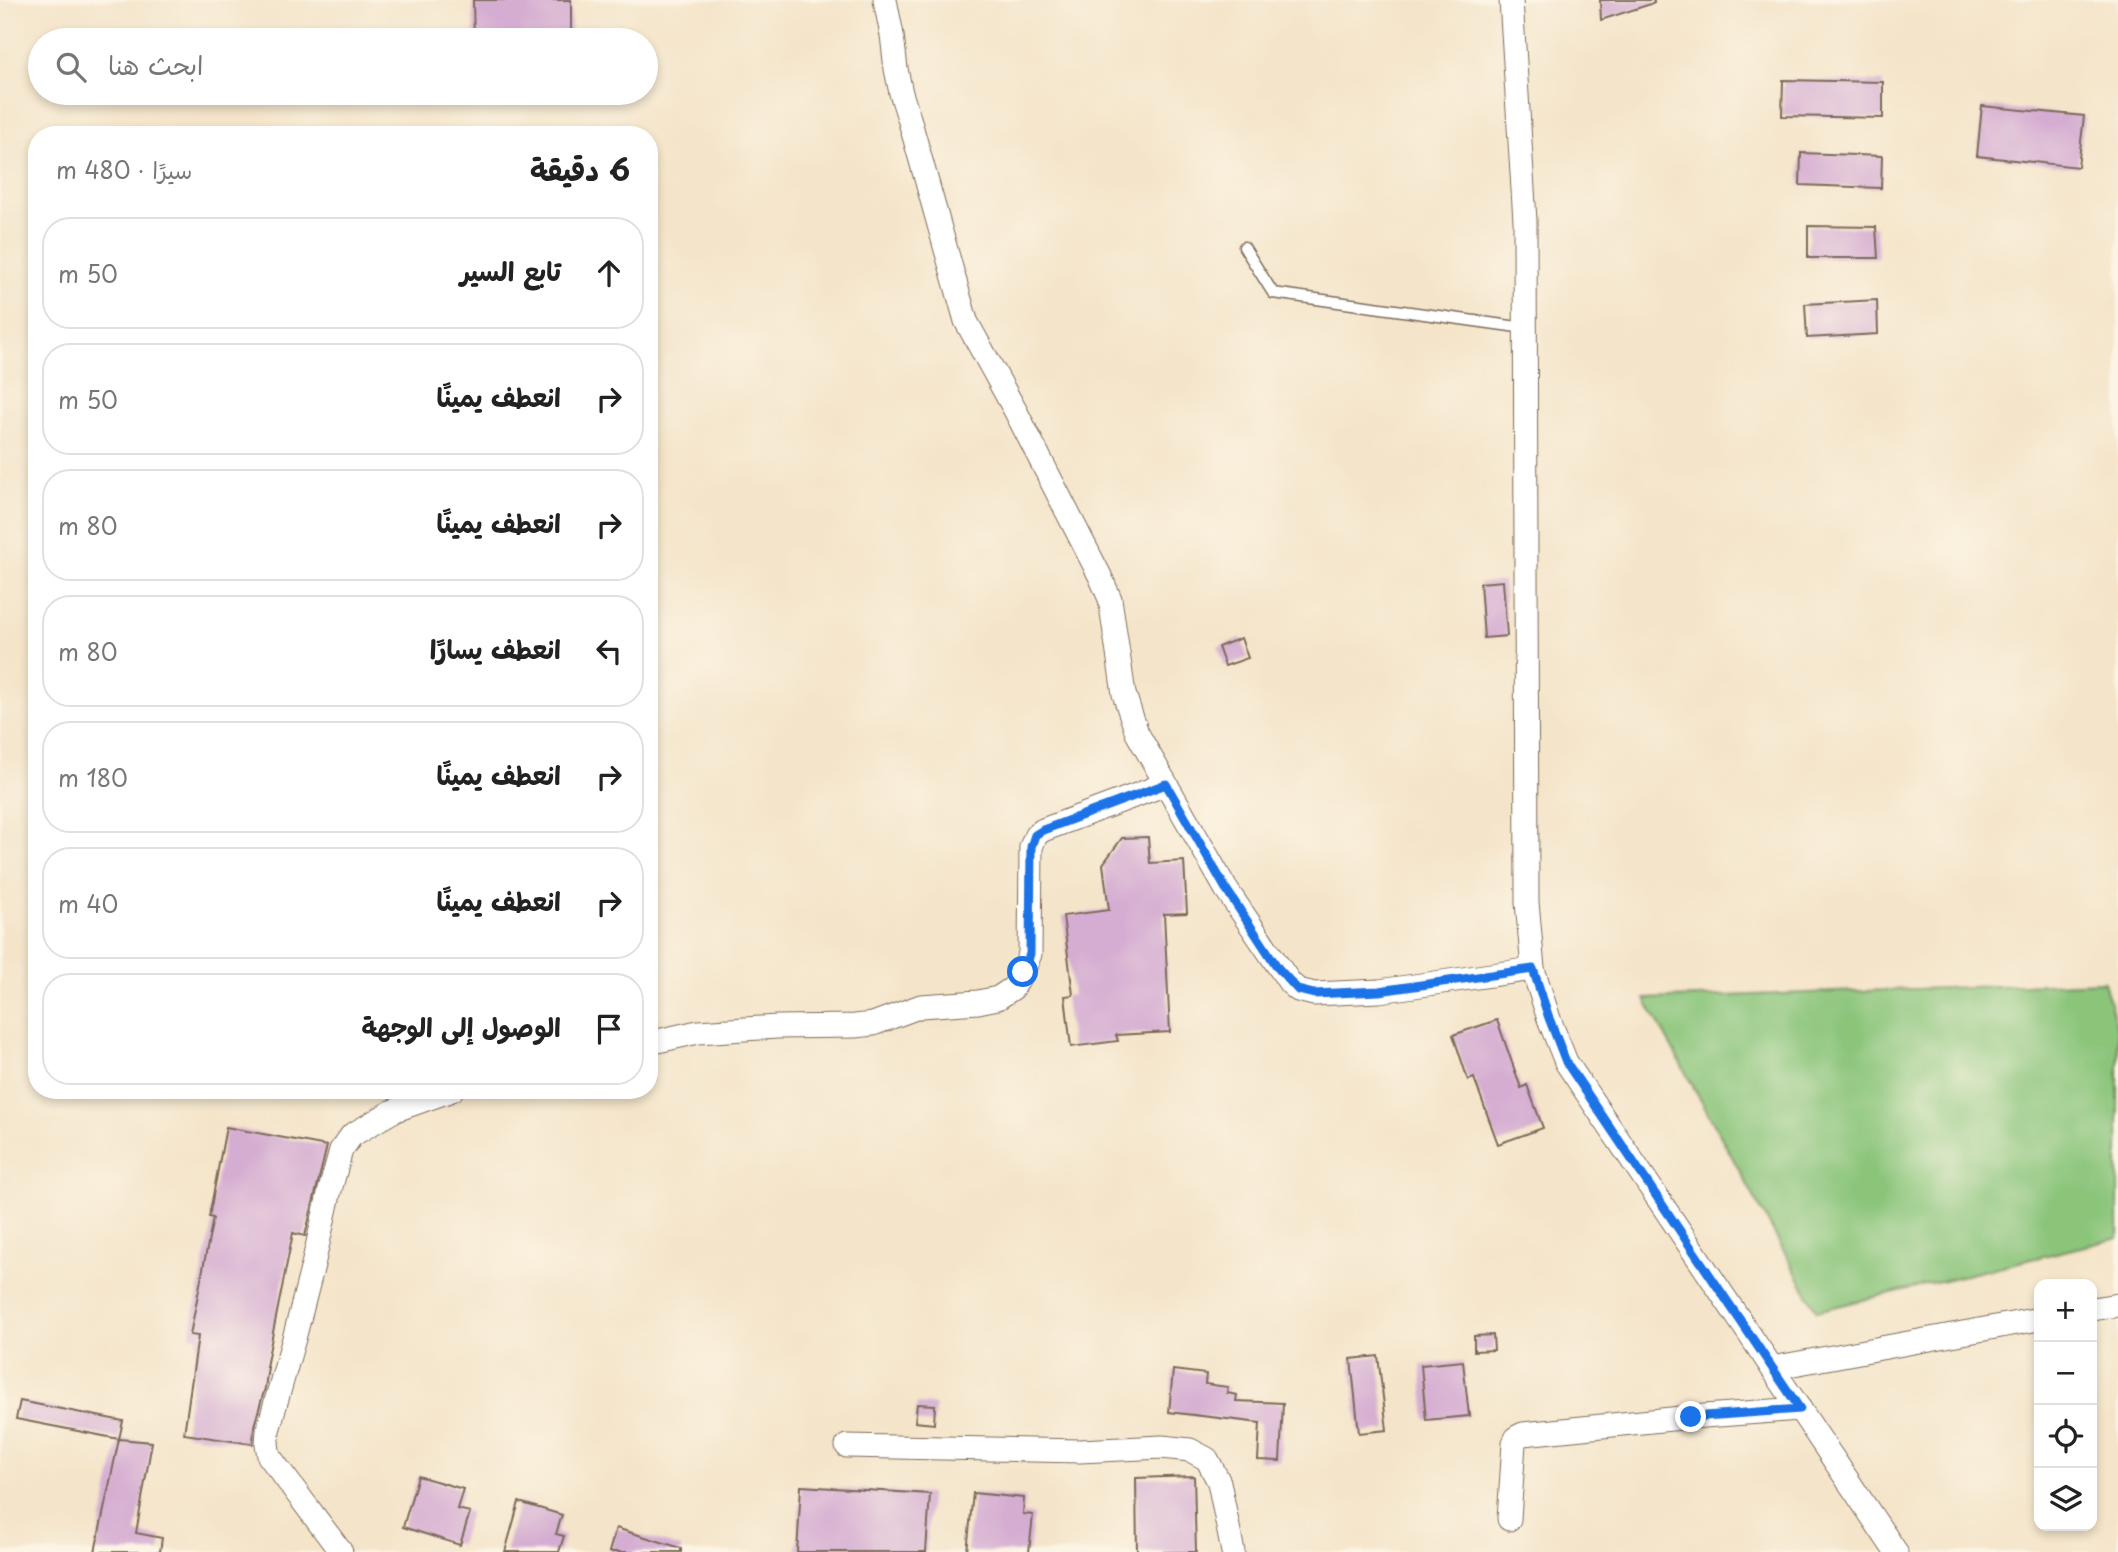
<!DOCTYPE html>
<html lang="ar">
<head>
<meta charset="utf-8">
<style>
	:root { --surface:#fff; --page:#f2f2f2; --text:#222; --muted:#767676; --line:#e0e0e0 }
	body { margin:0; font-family:"Playpen Sans","Playpen Sans Arabic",sans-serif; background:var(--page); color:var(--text); direction:rtl }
	.controls { position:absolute; right:21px; bottom:21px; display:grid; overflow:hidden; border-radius:14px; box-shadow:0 4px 10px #0003 }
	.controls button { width:63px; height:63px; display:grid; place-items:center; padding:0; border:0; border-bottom:2px solid var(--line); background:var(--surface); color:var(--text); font:35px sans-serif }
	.stop { position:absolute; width:21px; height:21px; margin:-16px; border:5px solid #1a73e8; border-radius:50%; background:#fff }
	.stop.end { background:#1a73e8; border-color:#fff; box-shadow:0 2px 7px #0008 }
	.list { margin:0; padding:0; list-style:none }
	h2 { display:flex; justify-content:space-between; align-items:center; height:91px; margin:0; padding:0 28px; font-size:30px }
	h2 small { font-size:23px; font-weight:400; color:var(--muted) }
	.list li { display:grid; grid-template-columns:46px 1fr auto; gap:21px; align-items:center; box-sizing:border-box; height:112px; margin:0 14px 14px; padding:0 14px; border:2px solid var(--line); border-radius:28px }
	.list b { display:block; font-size:26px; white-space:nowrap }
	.list em { font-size:23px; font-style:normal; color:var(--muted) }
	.icon { flex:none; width:38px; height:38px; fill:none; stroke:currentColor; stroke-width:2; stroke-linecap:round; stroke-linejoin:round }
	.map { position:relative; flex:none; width:2118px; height:1552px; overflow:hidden; direction:ltr }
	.search { position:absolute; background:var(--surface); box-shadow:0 4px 10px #0003; left:28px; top:28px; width:630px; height:77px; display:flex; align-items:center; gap:18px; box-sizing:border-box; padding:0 24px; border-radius:38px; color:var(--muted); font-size:26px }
	.panel { position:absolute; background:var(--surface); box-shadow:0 4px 10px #0003; left:28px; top:126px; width:630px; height:973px; border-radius:28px; direction:rtl }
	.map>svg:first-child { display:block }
	.green { fill:#8ac57a; stroke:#62784c; stroke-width:2 }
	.building { fill:#d5add2 }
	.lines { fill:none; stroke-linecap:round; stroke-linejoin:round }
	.service-casing { stroke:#7c6b5a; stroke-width:13 }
	.minor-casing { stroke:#7c6b5a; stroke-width:25 }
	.service { stroke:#fff; stroke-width:10 }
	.minor { stroke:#fff; stroke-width:23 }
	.route { stroke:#1a73e8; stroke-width:9 }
</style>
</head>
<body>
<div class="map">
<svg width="2118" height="1552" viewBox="0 0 2118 1552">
	<rect width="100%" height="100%" fill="#fcf5e5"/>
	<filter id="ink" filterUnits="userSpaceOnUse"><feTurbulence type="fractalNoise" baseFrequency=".0143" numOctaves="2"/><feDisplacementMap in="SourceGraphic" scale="14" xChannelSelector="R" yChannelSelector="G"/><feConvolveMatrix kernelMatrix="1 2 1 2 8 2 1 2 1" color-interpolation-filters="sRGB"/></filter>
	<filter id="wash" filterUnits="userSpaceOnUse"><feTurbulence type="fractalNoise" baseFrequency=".00686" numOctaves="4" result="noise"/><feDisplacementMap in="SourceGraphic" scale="28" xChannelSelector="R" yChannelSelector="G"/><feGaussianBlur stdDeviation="1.57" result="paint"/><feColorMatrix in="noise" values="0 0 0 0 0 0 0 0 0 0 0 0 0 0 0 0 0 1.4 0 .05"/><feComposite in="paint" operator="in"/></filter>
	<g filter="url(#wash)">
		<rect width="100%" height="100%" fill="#f4e4c9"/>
		<polygon class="green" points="2104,982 2118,1031 2118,1238 1817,1311 1645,999"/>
		<g id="blocks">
			<g class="building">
				<polygon points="473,0 571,0 571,40 474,40"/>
				<polygon points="1600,0 1654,0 1654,3 1601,20"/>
				<polygon points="1783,80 1883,82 1883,118 1782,116"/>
				<polygon points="1982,106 2084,116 2078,167 1977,156"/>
				<polygon points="1801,153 1882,156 1881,188 1800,185"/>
				<polygon points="1808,226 1876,227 1878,258 1808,258"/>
				<polygon points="1877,300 1878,334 1807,338 1805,304"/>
				<polygon points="1503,581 1507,636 1484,638 1480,583"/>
				<polygon points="1241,638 1248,658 1225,666 1218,647"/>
				<polygon points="1148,837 1150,863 1184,861 1187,913 1164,914 1170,1032 1116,1035 1118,1041 1071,1047 1065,996 1073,995 1063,916 1109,910 1103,864 1122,838"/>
				<polygon points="1497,1020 1521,1088 1527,1085 1543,1128 1498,1144 1474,1078 1468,1080 1453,1035"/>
				<polygon points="226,1127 327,1146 305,1236 293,1233 266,1367 268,1367 265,1388 254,1426 253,1444 184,1434 198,1336 190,1335 213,1218 209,1217"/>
				<polygon points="1493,1335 1494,1350 1474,1351 1474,1336"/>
				<polygon points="1378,1356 1387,1430 1359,1433 1351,1359"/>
				<polygon points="1463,1361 1469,1416 1426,1420 1421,1365"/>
				<polygon points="1173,1370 1206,1374 1205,1384 1228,1387 1227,1393 1237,1395 1236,1401 1283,1403 1280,1461 1258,1460 1260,1423 1169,1412"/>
				<polygon points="20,1401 123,1421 119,1439 16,1419"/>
				<polygon points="917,1404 935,1405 934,1424 915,1422"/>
				<polygon points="119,1439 152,1442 136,1533 162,1538 160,1552 95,1552"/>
				<polygon points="418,1476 463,1489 457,1509 470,1512 460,1545 403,1527"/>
				<polygon points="1194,1476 1196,1552 1137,1552 1136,1478"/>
				<polygon points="801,1486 930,1494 926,1552 797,1552"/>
				<polygon points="973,1493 1024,1498 1023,1514 1033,1515 1029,1552 967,1552"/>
				<polygon points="519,1502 562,1515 556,1534 564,1536 559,1552 505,1552"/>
				<polygon points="616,1528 681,1548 681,1552 609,1552"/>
			</g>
		</g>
	</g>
	<g filter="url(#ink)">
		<use href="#blocks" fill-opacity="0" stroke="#7c6b5a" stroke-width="2"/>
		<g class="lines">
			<g class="service-casing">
				<polyline id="service" points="1244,247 1273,293 1525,328"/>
			</g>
			<g class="minor-casing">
				<g id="minor">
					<polyline points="885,0 892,35 896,69 901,93 909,118 966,321 1015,410 1100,576 1110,599 1124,694 1137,733 1226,889 1290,983 1298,990 1314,994 1379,991 1533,969"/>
					<polyline points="1511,0 1525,221 1527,902 1533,969 1549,1019 1566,1062 1896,1552"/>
					<polyline points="649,1043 698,1032 777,1027 855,1026 873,1024 921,1006 978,1002 998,998 1013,988 1023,972 1030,954 1031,847 1036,835 1043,830 1166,784"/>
					<polyline points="2092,1309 2118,1305"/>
					<polyline points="1772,1368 2039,1319"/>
					<polyline points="847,1446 1080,1451 1162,1447 1190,1450 1207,1459 1219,1482 1233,1552"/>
					<polyline points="1509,1519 1514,1443 1517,1437 1523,1434 1691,1417 1800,1409"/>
					<polyline points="341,1552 269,1456 267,1444 268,1430 295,1335 313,1265 329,1194 341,1150 352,1135 393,1111 452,1090"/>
				</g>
			</g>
			<use href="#service" class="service"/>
			<use href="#minor" class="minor"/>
		</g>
	</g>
	<g class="lines" filter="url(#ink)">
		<polyline class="route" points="1023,972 1030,954 1031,847 1035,835 1043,830 1166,784 1226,889 1278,968 1298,990 1314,994 1379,991 1533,969 1549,1018 1566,1062 1800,1409 1691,1417"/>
	</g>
</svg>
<div class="controls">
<button>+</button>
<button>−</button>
<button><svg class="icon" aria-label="locate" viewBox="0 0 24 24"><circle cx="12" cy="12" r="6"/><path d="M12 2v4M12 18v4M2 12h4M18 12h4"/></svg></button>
<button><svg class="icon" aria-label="layers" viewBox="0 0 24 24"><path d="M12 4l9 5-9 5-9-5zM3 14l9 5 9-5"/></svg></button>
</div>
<div class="stop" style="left:1023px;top:972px"></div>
<div class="stop end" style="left:1691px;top:1417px"></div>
<div class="search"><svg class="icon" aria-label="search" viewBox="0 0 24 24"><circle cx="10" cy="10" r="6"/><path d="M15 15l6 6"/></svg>ابحث هنا</div>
<section class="panel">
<h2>6 دقيقة<small>سيرًا · 480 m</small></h2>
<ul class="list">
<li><svg class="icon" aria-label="ahead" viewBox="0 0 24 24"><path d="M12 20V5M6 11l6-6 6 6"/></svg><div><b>تابع السير</b></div><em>50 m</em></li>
<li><svg class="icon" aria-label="right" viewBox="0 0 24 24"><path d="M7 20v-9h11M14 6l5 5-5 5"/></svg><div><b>انعطف يمينًا</b></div><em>50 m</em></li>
<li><svg class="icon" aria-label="right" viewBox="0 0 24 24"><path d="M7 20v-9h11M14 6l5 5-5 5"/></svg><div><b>انعطف يمينًا</b></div><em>80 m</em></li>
<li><svg class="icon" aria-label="left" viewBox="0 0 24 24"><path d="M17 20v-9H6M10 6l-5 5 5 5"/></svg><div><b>انعطف يسارًا</b></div><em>80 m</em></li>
<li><svg class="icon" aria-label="right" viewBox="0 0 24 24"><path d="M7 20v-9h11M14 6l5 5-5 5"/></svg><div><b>انعطف يمينًا</b></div><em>180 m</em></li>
<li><svg class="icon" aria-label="right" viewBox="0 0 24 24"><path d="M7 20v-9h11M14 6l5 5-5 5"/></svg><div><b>انعطف يمينًا</b></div><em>40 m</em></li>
<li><svg class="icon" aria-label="arrive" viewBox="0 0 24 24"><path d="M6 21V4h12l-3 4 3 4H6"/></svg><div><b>الوصول إلى الوجهة</b></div></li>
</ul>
</section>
</div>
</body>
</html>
